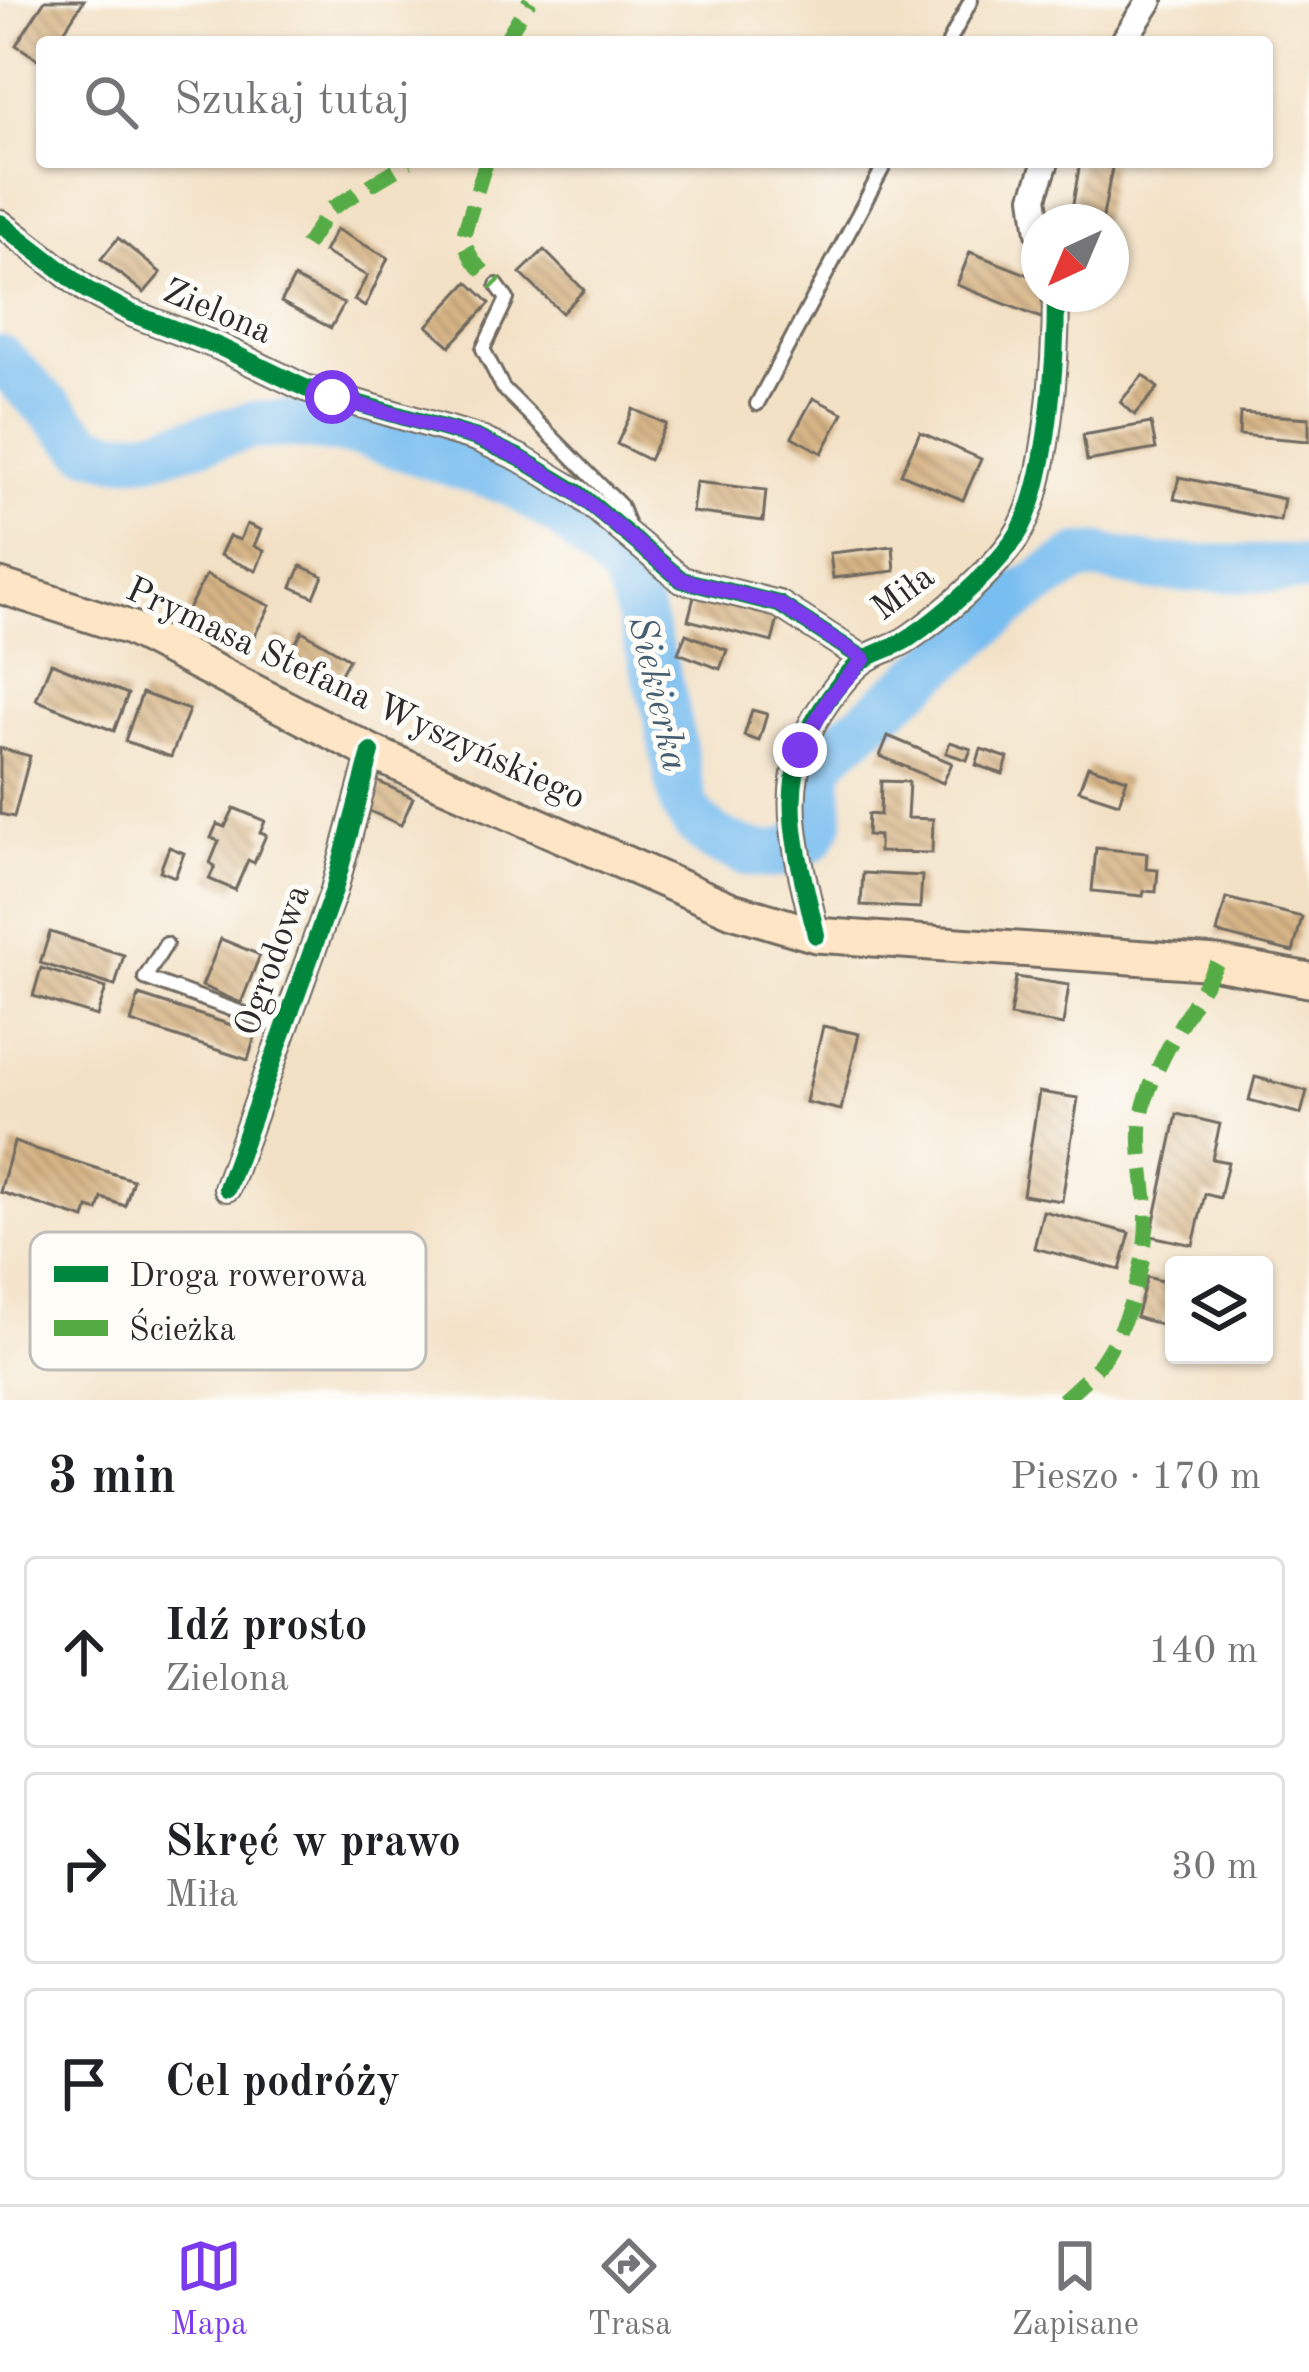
<!DOCTYPE html>
<html lang="pl">
<head>
<meta charset="utf-8">
<style>
	:root { --surface:#fff; --page:#f6f6f6; --text:#202124; --muted:#757577; --line:#e0e0e0; --accent:#7c3aed }
	body { margin:0; font-family:"Old Standard TT",serif; background:var(--page); color:var(--text) }
	.controls { position:absolute; right:36px; bottom:36px; display:grid; overflow:hidden; border-radius:12px; box-shadow:0 3px 9px #0004 }
	.controls button { width:108px; height:108px; display:grid; place-items:center; padding:0; border:0; border-bottom:3px solid var(--line); background:var(--surface); color:var(--text); font:60px sans-serif }
	.compass { position:absolute; left:1021px; top:204px; width:108px; height:108px; border-radius:50%; background:var(--surface); box-shadow:0 3px 9px #0004; rotate:224deg }
	.stop { position:absolute; width:36px; height:36px; margin:-27px; border:9px solid #7c3aed; border-radius:50%; background:#fff }
	.stop.end { background:#7c3aed; border-color:#fff; box-shadow:0 3px 12px #0008 }
	.list { margin:0; padding:0; list-style:none }
	h2 { display:flex; justify-content:space-between; align-items:center; height:156px; margin:0; padding:0 48px; font-size:51px }
	h2 small { font-size:39px; font-weight:400; color:var(--muted) }
	.list li { display:grid; grid-template-columns:78px 1fr auto; gap:36px; align-items:center; box-sizing:border-box; height:192px; margin:0 24px 24px; padding:0 24px; border:3px solid var(--line); border-radius:12px }
	.list b { display:block; font-size:45px; white-space:nowrap }
	.list p { margin:0; font-size:39px; white-space:nowrap; color:var(--muted) }
	.list em { font-size:39px; font-style:normal; color:var(--muted) }
	.icon { flex:none; width:66px; height:66px; fill:none; stroke:currentColor; stroke-width:2; stroke-linecap:round; stroke-linejoin:round }
	.map { position:relative; flex:none; width:1309px; height:1400px; overflow:hidden }
	.search { position:absolute; background:var(--surface); box-shadow:0 3px 9px #0004; left:36px; right:36px; top:36px; height:132px; display:flex; align-items:center; gap:30px; box-sizing:border-box; padding:0 42px; border-radius:12px; color:var(--muted); font-size:45px }
	.sheet { height:804px; background:var(--surface) }
	nav { display:flex; justify-content:space-around; align-items:center; box-sizing:border-box; height:168px; border-top:3px solid var(--line); background:var(--surface); font-size:33px; color:var(--muted) }
	nav a { display:grid; justify-items:center; gap:6px }
	nav .on { color:var(--accent) }
	.map>svg:first-child { display:block }
	.lines { fill:none; stroke-linecap:round; stroke-linejoin:round }
	.river { stroke:#79bef0; stroke-width:48 }
	.building { fill:url(#building-back-hatch) }
	.lane-casing { stroke:#716b61; stroke-width:18 }
	.street-casing { stroke:#716b61; stroke-width:30 }
	.secondary-casing { stroke:#716b61; stroke-width:39 }
	.lane { stroke:#fff; stroke-width:12 }
	.street { stroke:#fff; stroke-width:24 }
	.secondary { stroke:#fee5c5; stroke-width:33 }
	.quiet { stroke:#54ab44; stroke-width:15; stroke-dasharray:30 15; stroke-linecap:butt }
	.cycleway-casing { stroke:#fdfcf7; stroke-width:26 }
	.cycleway { stroke:#00873e; stroke-width:18 }
	.route { stroke:#7c3aed; stroke-width:15 }
	.labels { text-anchor:middle; dominant-baseline:central; stroke-width:10; stroke-linejoin:round; paint-order:stroke }
	.street-label { font-size:36px; fill:#2b2b2b; stroke:#fdfcf7 }
	.water-label { font-size:39px; font-style:italic; fill:#465e70; stroke:#fdfcf7 }
	.key { fill:#fdfcf7; stroke:#bebdba; stroke-width:3 }
	.key-label { font-size:33px; fill:#2b2b2b }
</style>
</head>
<body>
<div class="map">
<svg width="1309" height="1400" viewBox="0 0 1309 1400">
	<defs>
		<pattern id="building-back-hatch" width="6" height="6" patternUnits="userSpaceOnUse" patternTransform="scale(3)"><rect width="6" height="6" fill="#d7b586"/><path d="M-1 5l2 2M0 0l6 6M5-1l2 2" fill="none" stroke="#af936e"/></pattern>
	</defs>
	<rect width="100%" height="100%" fill="#fdfcf7"/>
	<filter id="ink" filterUnits="userSpaceOnUse"><feTurbulence type="fractalNoise" baseFrequency=".00833" numOctaves="2"/><feDisplacementMap in="SourceGraphic" scale="24" xChannelSelector="R" yChannelSelector="G"/><feConvolveMatrix kernelMatrix="1 2 1 2 8 2 1 2 1" color-interpolation-filters="sRGB"/></filter>
	<filter id="wash" filterUnits="userSpaceOnUse"><feTurbulence type="fractalNoise" baseFrequency=".004" numOctaves="4" result="noise"/><feDisplacementMap in="SourceGraphic" scale="48" xChannelSelector="R" yChannelSelector="G"/><feGaussianBlur stdDeviation="2.7" result="paint"/><feColorMatrix in="noise" values="0 0 0 0 0 0 0 0 0 0 0 0 0 0 0 0 0 1.4 0 .05"/><feComposite in="paint" operator="in"/></filter>
	<g filter="url(#wash)">
		<rect width="100%" height="100%" fill="#f3e1c6"/>
		<g class="lines">
			<polyline class="river" points="0,359 88,447 116,454 152,452 250,426 288,424 362,433 513,483 564,516 622,570 634,595 664,702 684,806 696,823 715,839 747,852 770,855 786,852 811,838 820,822 818,771 828,754 1023,593 1079,558 1100,557 1153,568 1309,569"/>
		</g>
		<g id="blocks">
			<g class="building">
				<polygon points="45,0 84,0 57,42 42,42 42,62 16,45"/>
				<polygon points="1080,162 1113,162 1102,222 1070,222"/>
				<polygon points="336,229 388,258 365,307 354,300 367,276 324,252"/>
				<polygon points="118,238 161,273 144,293 101,259"/>
				<polygon points="544,250 584,290 562,313 520,273"/>
				<polygon points="970,252 1039,279 1039,294 1051,294 1041,318 957,285"/>
				<polygon points="294,278 344,304 331,328 281,302"/>
				<polygon points="468,282 490,303 450,346 427,326"/>
				<polygon points="1143,375 1158,388 1135,415 1120,402"/>
				<polygon points="813,398 843,413 822,453 792,437"/>
				<polygon points="633,409 666,424 649,460 617,444"/>
				<polygon points="1240,413 1309,418 1309,441 1239,435"/>
				<polygon points="1151,423 1156,449 1087,461 1083,435"/>
				<polygon points="920,432 981,459 963,500 901,474"/>
				<polygon points="1179,477 1284,499 1280,521 1174,499"/>
				<polygon points="696,482 766,490 763,521 692,512"/>
				<polygon points="247,524 261,530 254,546 264,551 256,571 220,555 229,536 240,540"/>
				<polygon points="893,546 895,571 833,578 830,553"/>
				<polygon points="301,566 323,576 314,597 292,587"/>
				<polygon points="206,575 270,606 250,644 186,613"/>
				<polygon points="695,593 779,615 772,642 688,620"/>
				<polygon points="302,631 349,659 332,690 284,664"/>
				<polygon points="686,634 727,650 720,669 678,653"/>
				<polygon points="278,636 290,642 280,661 268,655"/>
				<polygon points="51,663 128,694 114,731 36,700"/>
				<polygon points="142,693 189,710 171,757 125,741"/>
				<polygon points="752,710 767,714 759,741 744,736"/>
				<polygon points="888,736 952,763 943,783 880,756"/>
				<polygon points="950,742 971,749 967,760 946,753"/>
				<polygon points="0,748 30,756 14,817 0,814"/>
				<polygon points="981,749 1008,758 1003,774 976,765"/>
				<polygon points="1088,766 1127,779 1119,803 1079,790"/>
				<polygon points="377,781 413,798 401,825 365,809"/>
				<polygon points="881,781 909,782 907,818 933,819 932,853 879,852 879,836 867,835 868,814 880,815"/>
				<polygon points="234,808 265,821 260,833 266,835 254,863 248,860 235,890 209,879 215,866 210,863 219,841 211,838 217,824 225,827"/>
				<polygon points="169,847 184,853 175,877 160,871"/>
				<polygon points="1096,848 1147,853 1146,869 1158,870 1156,892 1144,891 1143,896 1092,891"/>
				<polygon points="863,873 922,876 920,908 861,905"/>
				<polygon points="1226,898 1302,917 1293,952 1217,933"/>
				<polygon points="50,932 124,955 115,986 40,963"/>
				<polygon points="221,939 260,955 241,1003 202,986"/>
				<polygon points="41,968 106,988 97,1016 33,996"/>
				<polygon points="1016,977 1069,985 1063,1025 1010,1016"/>
				<polygon points="139,995 256,1033 248,1060 131,1022"/>
				<polygon points="823,1026 859,1034 841,1110 806,1102"/>
				<polygon points="1255,1077 1307,1091 1301,1114 1249,1100"/>
				<polygon points="1039,1092 1078,1098 1062,1201 1023,1195"/>
				<polygon points="1177,1114 1220,1124 1212,1159 1228,1162 1220,1198 1205,1194 1193,1245 1151,1236"/>
				<polygon points="14,1142 133,1180 125,1206 102,1198 98,1211 88,1208 85,1219 0,1192"/>
				<polygon points="1043,1211 1130,1233 1120,1270 1034,1248"/>
				<polygon points="1147,1277 1173,1284 1162,1325 1136,1317"/>
			</g>
		</g>
	</g>
	<g filter="url(#ink)">
		<use href="#blocks" fill-opacity="0" stroke="#716b61" stroke-width="3"/>
		<g class="lines">
			<g class="lane-casing">
				<g id="lane">
					<polyline points="949,42 971,0"/>
					<polyline points="497,285 507,299 483,349 503,388 620,505 630,530"/>
					<polyline points="757,404 886,162"/>
					<polyline points="166,944 145,978 284,1028"/>
				</g>
			</g>
			<g class="street-casing">
				<g id="street">
					<polyline points="1123,42 1150,0"/>
					<polyline points="0,223 87,290 131,313 220,347 305,388 477,438 520,458 578,493 682,580 779,604 864,659"/>
					<polyline points="1039,233 1034,197 1046,162"/>
					<path d="M816 935C798 851 770 783 824 705 835 689 850 668 867 658 880 650 896 647 909 638 942 616 993 571 1016 537 1049 487 1056 355 1056 294"/>
					<polyline points="227,1188 334,890 371,752"/>
				</g>
			</g>
			<g class="secondary-casing">
				<polyline id="secondary" points="0,586 130,628 371,752 732,910 816,935 1217,963 1309,980"/>
			</g>
			<use href="#lane" class="lane"/>
			<use href="#street" class="street"/>
			<use href="#secondary" class="secondary"/>
			<g class="quiet">
				<polyline points="504,42 530,0"/>
				<polyline points="486,162 462,240 474,262 497,285"/>
				<polyline points="306,246 329,210 409,162"/>
				<path d="M1063 1400C1076 1388 1092 1375 1102 1361 1131 1319 1150 1254 1146 1203 1144 1170 1135 1135 1145 1102 1160 1054 1192 1007 1217 963"/>
			</g>
			<g class="cycleway-casing">
				<g id="cycleway">
					<polyline points="0,223 87,290 131,313 220,347 305,388 477,438 520,458 578,493 682,580 779,604 864,659"/>
					<path d="M816 935C798 851 770 783 824 705 835 689 850 668 867 658 880 650 896 647 909 638 942 616 993 571 1016 537 1049 487 1056 355 1056 294"/>
					<polyline points="227,1188 334,890 371,752"/>
				</g>
			</g>
			<use href="#cycleway" class="cycleway"/>
		</g>
	</g>
	<g class="lines" filter="url(#ink)">
		<polyline class="route" points="332,397 477,438 520,458 578,494 682,580 779,604 864,659 830,697 800,750"/>
	</g>
	<g class="labels">
		<g class="street-label">
			<text transform="translate(217 313) rotate(23)">Zielona</text>
			<text transform="translate(904 594) rotate(-37)">Miła</text>
			<text transform="translate(355 695) rotate(25)">Prymasa Stefana Wyszyńskiego</text>
			<text transform="translate(274 961) rotate(-70)">Ogrodowa</text>
		</g>
		<g class="water-label">
			<text transform="translate(657 694) rotate(77)">Siekierka</text>
		</g>
	</g>
	<rect x="30" y="1232" width="396" height="138" rx="18" class="key"/>
	<rect x="54" y="1266" width="54" height="16" fill="#00873e"/>
	<rect x="54" y="1320" width="54" height="16" fill="#54ab44"/>
	<g class="key-label">
		<text x="129" y="1286">Droga rowerowa</text>
		<text x="129" y="1340">Ścieżka</text>
	</g>
</svg>
<div class="controls">
<button><svg class="icon" aria-label="layers" viewBox="0 0 24 24"><path d="M12 4l9 5-9 5-9-5zM3 14l9 5 9-5"/></svg></button>
</div>
<svg class="compass" viewBox="-18 -18 36 36"><path d="M0-13l5 13h-10z" fill="#e53935"/><path d="M0 13l5-13h-10z" fill="#757577"/></svg>
<div class="stop" style="left:332px;top:397px"></div>
<div class="stop end" style="left:800px;top:750px"></div>
<div class="search"><svg class="icon" aria-label="search" viewBox="0 0 24 24"><circle cx="10" cy="10" r="6"/><path d="M15 15l6 6"/></svg>Szukaj tutaj</div>
</div>
<section class="sheet">
<h2>3 min<small>Pieszo · 170 m</small></h2>
<ul class="list">
<li><svg class="icon" aria-label="ahead" viewBox="0 0 24 24"><path d="M12 20V5M6 11l6-6 6 6"/></svg><div><b>Idź prosto</b><p>Zielona</p></div><em>140 m</em></li>
<li><svg class="icon" aria-label="right" viewBox="0 0 24 24"><path d="M7 20v-9h11M14 6l5 5-5 5"/></svg><div><b>Skręć w prawo</b><p>Miła</p></div><em>30 m</em></li>
<li><svg class="icon" aria-label="arrive" viewBox="0 0 24 24"><path d="M6 21V4h12l-3 4 3 4H6"/></svg><div><b>Cel podróży</b></div></li>
</ul>
</section>
<nav>
<a class="on"><svg class="icon" aria-label="map" viewBox="0 0 24 24"><path d="M3 6l6-2 6 2 6-2v14l-6 2-6-2-6 2zM9 4v14M15 6v14"/></svg>Mapa</a>
<a><svg class="icon" aria-label="directions" viewBox="0 0 24 24"><path d="M12 3l9 9-9 9-9-9zM9 14v-3h6M13 9l2 2-2 2"/></svg>Trasa</a>
<a><svg class="icon" aria-label="saved" viewBox="0 0 24 24"><path d="M7 4h10v16l-5-4-5 4z"/></svg>Zapisane</a>
</nav>
</body>
</html>
